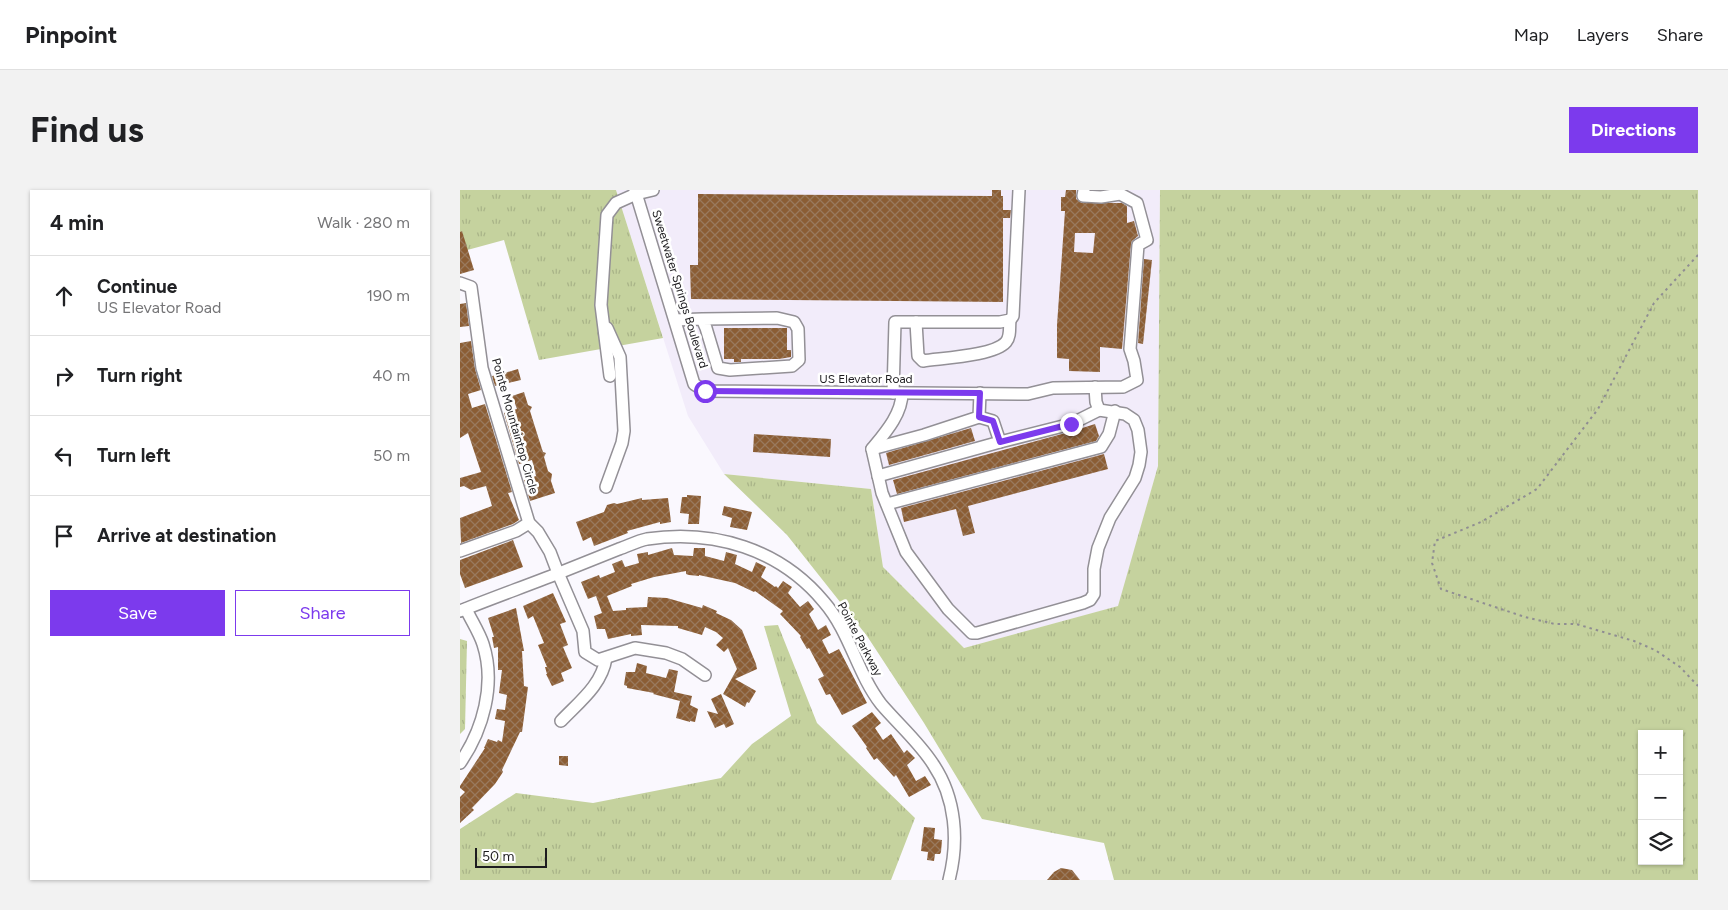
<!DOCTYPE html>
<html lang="en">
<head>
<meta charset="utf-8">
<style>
	:root { --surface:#fff; --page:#f2f2f2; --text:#202124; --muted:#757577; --line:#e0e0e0; --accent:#7c3aed }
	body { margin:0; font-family:Figtree,sans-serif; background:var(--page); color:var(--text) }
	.controls { position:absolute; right:15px; bottom:15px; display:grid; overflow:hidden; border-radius:0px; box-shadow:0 1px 4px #0004 }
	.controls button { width:45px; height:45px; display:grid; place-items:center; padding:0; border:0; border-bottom:1px solid var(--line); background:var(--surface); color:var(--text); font:25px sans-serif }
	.scale { position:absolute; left:15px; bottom:12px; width:72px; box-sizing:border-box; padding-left:5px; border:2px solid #1d1c1f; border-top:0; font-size:14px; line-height:18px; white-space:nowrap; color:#1d1c1f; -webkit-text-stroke:4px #fff; paint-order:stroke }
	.stop { position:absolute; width:15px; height:15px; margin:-11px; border:4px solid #7c3aed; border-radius:50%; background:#fff }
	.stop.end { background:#7c3aed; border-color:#fff; box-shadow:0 1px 5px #0008 }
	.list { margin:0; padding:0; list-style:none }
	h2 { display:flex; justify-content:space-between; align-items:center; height:65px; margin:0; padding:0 20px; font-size:21px }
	h2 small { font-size:16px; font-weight:400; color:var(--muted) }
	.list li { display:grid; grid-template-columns:32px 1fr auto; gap:15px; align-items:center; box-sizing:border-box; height:80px; padding:0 20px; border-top:1px solid var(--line) }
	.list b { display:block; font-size:19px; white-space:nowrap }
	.list p { margin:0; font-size:16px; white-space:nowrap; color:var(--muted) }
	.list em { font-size:16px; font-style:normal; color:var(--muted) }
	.actions { display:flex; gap:10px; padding:15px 20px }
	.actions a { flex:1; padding:11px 0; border:1px solid var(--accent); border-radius:0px; text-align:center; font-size:18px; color:var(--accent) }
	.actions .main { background:var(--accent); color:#fff }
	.icon { flex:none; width:28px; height:28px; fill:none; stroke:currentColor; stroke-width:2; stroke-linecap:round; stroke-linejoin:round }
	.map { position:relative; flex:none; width:1238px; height:690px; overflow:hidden; border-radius:0px }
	header { display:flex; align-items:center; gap:30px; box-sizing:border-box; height:70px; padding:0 25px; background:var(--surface); border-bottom:1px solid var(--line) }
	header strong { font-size:24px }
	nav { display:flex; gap:28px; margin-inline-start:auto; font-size:18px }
	.intro { display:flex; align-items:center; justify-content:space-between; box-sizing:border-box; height:120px; padding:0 30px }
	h1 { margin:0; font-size:35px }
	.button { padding:12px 22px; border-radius:0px; background:var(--accent); color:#fff; font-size:18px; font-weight:700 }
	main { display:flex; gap:30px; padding:0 30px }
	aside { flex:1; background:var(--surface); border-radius:0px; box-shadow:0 1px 4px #0004 }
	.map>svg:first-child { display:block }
	.built { fill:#f2ecfa }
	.grass { fill:url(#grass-tufts); fill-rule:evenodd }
	.building { fill:url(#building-cross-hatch); fill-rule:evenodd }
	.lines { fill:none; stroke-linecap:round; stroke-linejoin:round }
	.minor-casing { stroke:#939096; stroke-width:14 }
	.path { stroke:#8f8d92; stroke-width:2; stroke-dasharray:2.5 4; stroke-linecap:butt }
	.minor { stroke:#fff; stroke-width:11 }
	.route { stroke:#7c3aed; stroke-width:6 }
	.labels { text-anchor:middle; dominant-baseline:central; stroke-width:5; stroke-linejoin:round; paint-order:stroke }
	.street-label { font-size:12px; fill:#1d1c1f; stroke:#fff }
</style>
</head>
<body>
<header>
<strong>Pinpoint</strong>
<nav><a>Map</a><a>Layers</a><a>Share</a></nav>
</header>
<div class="intro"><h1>Find us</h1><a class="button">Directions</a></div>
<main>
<aside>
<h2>4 min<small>Walk · 280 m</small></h2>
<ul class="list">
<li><svg class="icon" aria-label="ahead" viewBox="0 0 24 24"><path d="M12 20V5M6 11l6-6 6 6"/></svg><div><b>Continue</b><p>US Elevator Road</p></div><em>190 m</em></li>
<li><svg class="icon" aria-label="right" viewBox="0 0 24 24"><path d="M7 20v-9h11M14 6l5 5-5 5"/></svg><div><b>Turn right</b></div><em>40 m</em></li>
<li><svg class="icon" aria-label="left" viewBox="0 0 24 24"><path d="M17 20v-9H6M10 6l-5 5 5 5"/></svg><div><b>Turn left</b></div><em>50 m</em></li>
<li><svg class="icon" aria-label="arrive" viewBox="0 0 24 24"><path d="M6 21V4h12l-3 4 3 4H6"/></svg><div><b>Arrive at destination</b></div></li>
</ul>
<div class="actions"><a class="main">Save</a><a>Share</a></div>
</aside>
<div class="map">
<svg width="1238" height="690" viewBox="0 0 1238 690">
	<defs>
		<pattern id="grass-tufts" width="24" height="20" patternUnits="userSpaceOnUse" patternTransform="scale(1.25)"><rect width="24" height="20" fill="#c5d29e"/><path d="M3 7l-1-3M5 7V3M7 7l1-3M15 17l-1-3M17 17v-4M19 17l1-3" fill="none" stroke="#a9b488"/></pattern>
		<pattern id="building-cross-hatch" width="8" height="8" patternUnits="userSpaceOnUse" patternTransform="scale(1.25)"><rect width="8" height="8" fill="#8b5d34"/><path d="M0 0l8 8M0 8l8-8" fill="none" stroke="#99795d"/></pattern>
	</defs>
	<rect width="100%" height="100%" fill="#faf8fe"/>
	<polygon class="built" points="156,0 700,0 698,276 659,416 504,458 423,377 411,299 264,284 228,226"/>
	<g class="grass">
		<polygon points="0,0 156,0 203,148 79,170 44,50 0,62"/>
		<path d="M700 0H1238V690H654L644 653 522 629 464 533 407 446 327 345 264 284 411 299 423 377 504 458 658 416 698 276ZM1182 544H1219V671H1182Z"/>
		<polygon points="318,435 357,533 455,628 431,690 0,690 0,639 56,603 133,613 261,588 292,554 331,526 304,436"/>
		<polygon points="0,449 7,451 5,539 0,544"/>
	</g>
	<g class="building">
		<polygon points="532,0 541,0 541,6 543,6 543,20 551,20 550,28 543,28 543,112 231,109 230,75 238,75 238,4 532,6"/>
		<path d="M606 0H616V9L622 13H662L667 16V33L674 31 678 46 672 51 671 54 662 159 640 157V182L609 181V169L597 168V135L605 21H601V7H605ZM615 43H635L633 63 614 62Z"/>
		<polygon points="2,41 14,80 0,84 0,42"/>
		<polygon points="684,69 692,70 683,154 678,153"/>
		<polygon points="6,113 9,136 0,137 0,114"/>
		<polygon points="264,138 327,138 327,160 331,160 331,167 319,169 281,169 281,172 274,172 274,169 264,169"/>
		<polygon points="11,151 15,179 21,200 8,204 12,218 25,214 52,302 48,303 59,330 53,334 1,353 0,328 32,316 26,296 11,300 4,296 0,297 0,288 21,282 8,243 0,248 0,153"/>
		<polygon points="58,179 61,190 35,196 32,186 37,185 38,182 41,184"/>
		<polygon points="64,202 68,215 72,217 70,221 81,256 83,262 86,263 84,267 88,281 92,284 91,291 95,303 70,311 64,290 76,286 72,270 59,274 44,223 57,219 52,206"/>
		<polygon points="635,234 639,246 636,251 437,304 433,290 613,241"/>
		<polygon points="511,238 515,251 429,275 426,263"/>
		<polygon points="294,244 371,249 370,267 293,262"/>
		<polygon points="644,264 648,279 508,316 515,343 503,346 496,319 444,332 441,318"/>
		<polygon points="227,305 241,306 239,334 228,334 229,324 220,323 222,307 227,307"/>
		<polygon points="182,308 182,310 208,308 211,332 200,334 200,332 167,341 168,343 134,356 131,347 123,351 116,332 144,322 147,315 154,313 157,314"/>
		<polygon points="264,316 292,322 287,340 270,337 272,328 262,325"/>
		<polygon points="53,350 63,377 5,398 0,384 0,370"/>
		<polygon points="212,358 214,365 233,366 234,358 245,358 245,366 264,371 266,362 277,365 275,374 292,382 296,372 306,377 301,387 315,397 316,396 318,398 323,391 332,397 328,403 340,417 348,411 354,419 349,424 358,440 366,435 371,445 362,450 369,464 379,459 407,513 382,525 370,504 366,505 358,489 364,486 349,458 347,459 340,447 341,446 320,424 323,421 295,401 294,402 275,393 239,385 239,386 229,385 226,384 226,381 194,387 171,394 172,396 147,406 153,421 166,420 166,418 187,417 188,407 207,408 242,418 243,415 257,421 256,423 271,430 282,440 296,474 297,479 275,489 296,501 289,513 287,512 285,517 263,504 277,479 268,458 264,462 256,455 263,448 256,442 245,437 242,445 218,438 218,436 181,435 182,445 171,446 171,444 148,449 145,439 137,439 134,426 142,423 136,406 128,409 121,392 139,385 140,388 155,382 152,374 162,370 165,377 179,373 177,364 188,362 188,365"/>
		<polygon points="93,403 106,432 100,434 108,455 103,457 112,478 101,483 104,491 92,496 86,484 87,484 85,477 87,477 78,455 84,453 73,426 68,429 63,416"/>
		<polygon points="56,418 64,461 62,461 64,496 68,497 62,542 60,542 42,580 43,582 35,594 12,618 14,620 0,633 0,607 5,602 0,598 0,596 25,558 24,558 28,549 37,552 38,550 42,552 45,531 35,529 37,519 45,520 47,505 39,503 42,480 38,480 38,457 34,458 32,447 34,447 28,428"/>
		<polygon points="177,473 187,476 186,483 206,488 209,479 218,481 214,502 232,506 230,515 238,519 235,532 230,531 230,532 216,528 220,511 193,504 194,503 167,498 167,496 164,495 166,482 175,482"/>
		<polygon points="261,504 274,534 266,538 264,534 255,538 247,521 258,524 251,509"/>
		<polygon points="412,522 421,533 415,538 423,550 431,544 444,563 447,560 455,568 447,575 456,591 465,586 471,595 449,607 436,585 434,587 417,568 414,570 406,558 407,557 392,536"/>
		<polygon points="99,566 108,566 108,576 99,575"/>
		<polygon points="464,637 475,638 474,649 482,650 481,662 480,664 475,664 474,671 467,670 468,662 461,661"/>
		<polygon points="601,678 612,680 620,690 587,690 594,682"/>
	</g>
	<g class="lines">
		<g class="minor-casing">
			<g id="minor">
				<polyline points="175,0 234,194 245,201 568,204 593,198 663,197 677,190 674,171 670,159 678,55 687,50 677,13 660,4 641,7 623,6 624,0"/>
				<polyline points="0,93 11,97 22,178 69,333 78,342 90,362 98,383 123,441 125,462 138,470 175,458 206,463 222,469 245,485"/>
				<polyline points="215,130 242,129 246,138 258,178 270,180 332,176 339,170 338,139 334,132 317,128 242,129"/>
				<path d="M456 132 458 166 463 171C482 168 534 166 546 152 551 146 549 137 550 130"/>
				<polyline points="150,186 141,115 147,25 156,13 176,4 193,0"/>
				<polyline points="433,203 435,132 540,132 550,130 553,126 559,0"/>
				<path d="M442 203C442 224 425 243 412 259L422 303 446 362 488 419 512 443H517L623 413 630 410 634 404V379L638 358 650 328 675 288 679 275 681 262 678 240 674 230 665 224 639 220 636 212 635 197"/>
				<polyline points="540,252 611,234 639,220"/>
				<polyline points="412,259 464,245 519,227 520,203"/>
				<polyline points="418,286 540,252 533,231 519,227"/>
				<polyline points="146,297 162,253 164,241 160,167 147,138"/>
				<polyline points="427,314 641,257 649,244 655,221"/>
				<polyline points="0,361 56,341 69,333"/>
				<path d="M0 421C32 408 66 396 99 383 119 375 139 367 159 359 168 356 177 351 187 349 254 339 320 359 364 412 390 442 397 483 421 514 438 534 459 552 473 574 496 608 499 651 489 690"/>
				<path d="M101 531C119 512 142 495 146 468"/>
				<path d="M0 573C23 540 36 494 23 454 19 442 11 430 6 419"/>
			</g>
		</g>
		<polyline class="path" points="1238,65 1194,113 1138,219 1077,299 1021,332 975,351 972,373 981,399 1065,427 1095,434 1116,434 1174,451 1195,460 1220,477 1238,496"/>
		<use href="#minor" class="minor"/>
	</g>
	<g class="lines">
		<polyline class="route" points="245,201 520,203 519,227 533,231 540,252 611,234"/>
	</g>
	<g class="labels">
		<g class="street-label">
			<text transform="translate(220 99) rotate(73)">Sweetwater Springs Boulevard</text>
			<text x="406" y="189">US Elevator Road</text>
			<text transform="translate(55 236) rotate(74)">Pointe Mountaintop Circle</text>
			<text transform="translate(400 449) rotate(62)">Pointe Parkway</text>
		</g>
	</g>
</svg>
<div class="controls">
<button>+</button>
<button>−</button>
<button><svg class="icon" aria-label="layers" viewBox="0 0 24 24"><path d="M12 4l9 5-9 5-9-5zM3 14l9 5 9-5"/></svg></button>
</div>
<div class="scale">50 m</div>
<div class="stop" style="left:245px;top:201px"></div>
<div class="stop end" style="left:611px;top:234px"></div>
</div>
</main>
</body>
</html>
